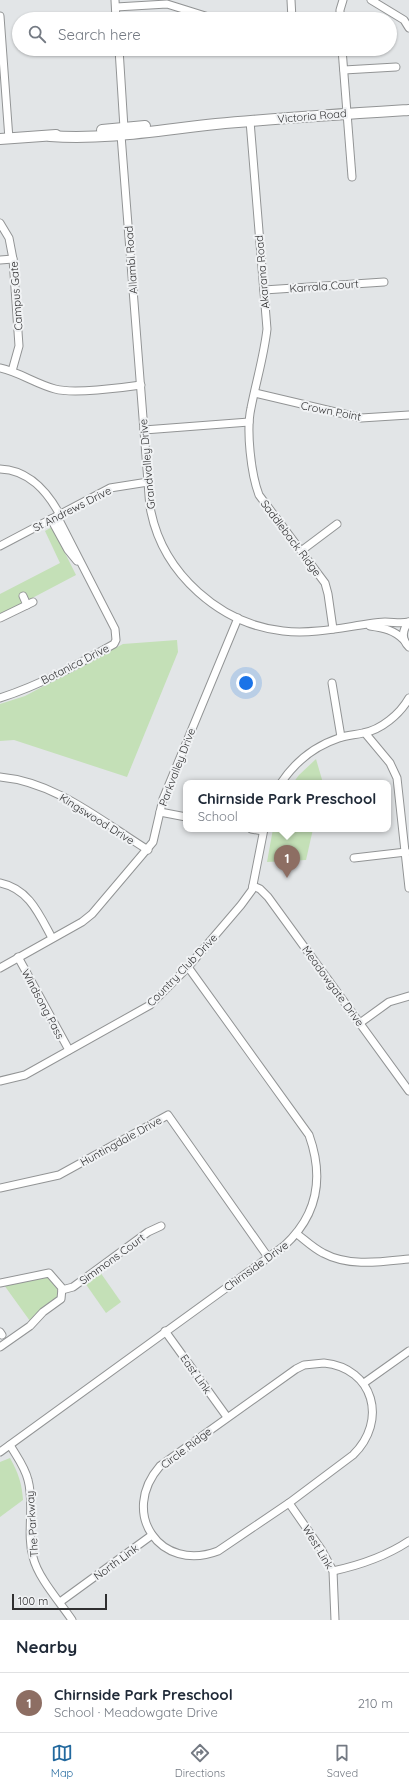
<!DOCTYPE html>
<html lang="en">
<head>
<meta charset="utf-8">
<style>
	:root { --surface:#fff; --page:#f2f2f3; --text:#1f2937; --muted:#747a83; --line:#e0e1e3; --accent:#23699e }
	body { margin:0; font-family:Quicksand,sans-serif; background:var(--page); color:var(--text) }
	.scale { position:absolute; left:12px; bottom:10px; width:95px; box-sizing:border-box; padding-left:4px; border:2px solid #2f2f30; border-top:0; font-size:11px; line-height:14px; white-space:nowrap; color:#2f2f30; -webkit-text-stroke:3px #f0f2f4; paint-order:stroke }
	.you { position:absolute; left:246px; top:683px; width:14px; height:14px; margin:-10px; border:3px solid #fff; border-radius:50%; background:#1a73e8; box-shadow:0 0 0 6px #1a73e833 }
	.badge { display:grid; place-items:center; width:26px; height:26px; border-radius:50%; background:var(--accent); color:#fff; font-size:13px; font-weight:700 }
	.pin { position:absolute; translate:-50% -33px; filter:drop-shadow(0 1px 2px #0008) }
	.pin::after { content:''; position:absolute; top:21px; width:14px; height:12px; background:inherit; clip-path:polygon(0 0,100% 0,50% 100%) }
	.popup { position:absolute; left:183px; top:780px; width:208px; height:52px; box-sizing:border-box; display:grid; place-content:center; border-radius:8px; background:var(--surface); filter:drop-shadow(0 1px 3px #0005); font-size:13px; white-space:nowrap; color:var(--muted) }
	.popup b { font-size:15px; color:var(--text) }
	.popup::after { content:''; position:absolute; left:50%; top:100%; margin-left:-8px; border:8px solid transparent; border-top-color:var(--surface) }
	.list { margin:0; padding:0; list-style:none }
	h2 { display:flex; justify-content:space-between; align-items:center; height:52px; margin:0; padding:0 16px; font-size:17px }
	h2 small { font-size:13px; font-weight:400; color:var(--muted) }
	.list li { display:grid; grid-template-columns:26px 1fr auto; gap:12px; align-items:center; box-sizing:border-box; height:60px; padding:0 16px; border-top:1px solid var(--line) }
	.list b { display:block; font-size:15px; white-space:nowrap }
	.list p { margin:0; font-size:13px; white-space:nowrap; color:var(--muted) }
	.list em { font-size:13px; font-style:normal; color:var(--muted) }
	.icon { flex:none; width:22px; height:22px; fill:none; stroke:currentColor; stroke-width:2; stroke-linecap:round; stroke-linejoin:round }
	.map { position:relative; flex:none; width:409px; height:1620px; overflow:hidden }
	.search { position:absolute; background:var(--surface); box-shadow:0 1px 3px #0004; left:12px; right:12px; top:12px; height:44px; display:flex; align-items:center; gap:10px; box-sizing:border-box; padding:0 14px; border-radius:22px; color:var(--muted); font-size:15px }
	.sheet { height:112px; background:var(--surface) }
	nav { display:flex; justify-content:space-around; align-items:center; box-sizing:border-box; height:56px; border-top:1px solid var(--line); background:var(--surface); font-size:11px; color:var(--muted) }
	nav a { display:grid; justify-items:center; gap:2px }
	nav .on { color:var(--accent) }
	.map>svg:first-child { display:block }
	.green { fill:#c4e0b7 }
	.lines { fill:none; stroke-linecap:round; stroke-linejoin:round }
	.minor-casing { stroke:#929495; stroke-width:9 }
	.secondary-casing { stroke:#929495; stroke-width:12 }
	.minor { stroke:#fff; stroke-width:7 }
	.secondary { stroke:#fff; stroke-width:10 }
	.labels { text-anchor:middle; dominant-baseline:central; stroke-width:4; stroke-linejoin:round; paint-order:stroke }
	.street-label { font-size:11px; fill:#2f2f30; stroke:#f0f2f4 }
</style>
</head>
<body>
<div class="map">
<svg width="409" height="1620" viewBox="0 0 409 1620">
	<rect width="100%" height="100%" fill="#e2e5e7"/>
	<g class="green">
		<polygon points="52,527 76,575 0,615 0,594 60,563 45,531"/>
		<polygon points="177,640 178,652 127,777 14,740 0,741 0,704 25,696 123,644"/>
		<polygon points="316,759 323,783 293,783 299,775"/>
		<polygon points="273,829 313,829 306,860 267,862"/>
		<polygon points="100,1272 121,1302 106,1313 85,1283"/>
		<path d="M45 1276C52 1278 59 1288 58 1296L40 1310 30 1321 4 1285Z"/>
		<path d="M10 1458C18 1472 22 1484 23 1500L0 1517V1462Z"/>
	</g>
	<g class="lines">
		<g class="minor-casing">
			<g id="minor">
				<polyline points="115,0 116,19"/>
				<polyline points="291,0 292,19"/>
				<polyline points="371,0 404,20 409,28"/>
				<polyline points="116,7 167,4 215,19"/>
				<polyline points="0,16 9,139"/>
				<polyline points="340,19 340,10 343,0"/>
				<polyline points="119,49 124,128"/>
				<polyline points="342,49 352,177"/>
				<polyline points="344,70 396,67"/>
				<path d="M250 121 267 329C264 356 256 382 251 408 246 430 251 474 259 495L325 583 328 594 333 629"/>
				<path d="M121 135 148 482C149 492 149 503 151 512 164 574 220 624 283 631 309 634 335 629 361 625 369 624 377 622 385 622 394 622 400 624 409 622"/>
				<polyline points="0,223 9,238 13,259 19,346 12,371"/>
				<polyline points="0,260 13,259"/>
				<polyline points="264,290 384,282"/>
				<path d="M0 368C19 372 36 384 55 389 73 394 121 388 141 385"/>
				<polyline points="255,393 361,418 409,415"/>
				<polyline points="144,430 249,422"/>
				<path d="M0 469C29 470 47 491 60 515"/>
				<polyline points="51,519 68,550 77,561"/>
				<polyline points="0,546 110,488 148,482"/>
				<polyline points="301,551 337,524"/>
				<polyline points="23,596 27,605"/>
				<polyline points="0,618 33,602"/>
				<path d="M409 622C402 630 401 639 409 647"/>
				<path d="M370 626C384 628 394 630 404 640"/>
				<polyline points="332,683 341,737"/>
				<path d="M0 698C40 685 77 665 114 644L116 640 115 629 57 516"/>
				<polyline points="365,733 390,763 397,778 409,888"/>
				<path d="M0 777C56 782 101 821 148 850"/>
				<path d="M281 783C295 762 315 746 339 738 347 735 355 735 363 733 381 730 400 714 409 698"/>
				<polyline points="160,812 186,817"/>
				<polyline points="251,829 263,831"/>
				<polyline points="354,858 406,852"/>
				<path d="M0 883C29 889 39 914 52 938"/>
				<polyline points="253,886 260,889 268,897 409,1091"/>
				<polyline points="18,957 69,1050"/>
				<polyline points="0,968 82,922 92,914 153,842 163,799 238,618"/>
				<polyline points="360,1023 389,1002 409,996"/>
				<polyline points="0,1081 25,1075 150,1005 188,967 241,905 252,890 264,829"/>
				<polyline points="0,1188 59,1175 168,1115 268,1257"/>
				<path d="M297 1234C305 1240 313 1248 323 1253 349 1267 380 1262 409 1259"/>
				<polyline points="0,1283 49,1273 62,1288 61,1299 43,1312 30,1326 0,1347"/>
				<polyline points="62,1290 73,1287 148,1232 161,1226"/>
				<polyline points="165,1331 227,1417"/>
				<polyline points="0,1332 2,1335"/>
				<path d="M324 1363C374 1368 388 1421 353 1455L289 1503 218 1551C160 1573 119 1513 160 1466L296 1369 304 1365Z"/>
				<polyline points="364,1383 409,1351"/>
				<path d="M10 1445C17 1457 25 1467 28 1480 35 1505 26 1533 33 1557 38 1578 60 1602 72 1620"/>
				<path d="M0 1452 284 1246C318 1215 324 1177 309 1135L188 967"/>
				<polyline points="289,1503 321,1549 333,1571 335,1620"/>
				<path d="M333 1571C361 1565 385 1557 409 1541"/>
				<polyline points="60,1602 152,1535"/>
			</g>
		</g>
		<g class="secondary-casing">
			<g id="secondary">
				<polyline points="102,130 145,126"/>
				<path d="M50 136C106 140 160 130 216 124 280 118 345 114 409 110"/>
				<polyline points="0,139 56,135"/>
			</g>
		</g>
		<use href="#minor" class="minor"/>
		<use href="#secondary" class="secondary"/>
	</g>
	<g class="labels">
		<g class="street-label">
			<text transform="translate(312 116) rotate(-5)">Victoria Road</text>
			<text transform="translate(131 260) rotate(-94)">Allambi Road</text>
			<text transform="translate(262 272) rotate(-95)">Akarana Road</text>
			<text transform="translate(324 286) rotate(-4)">Karrala Court</text>
			<text transform="translate(16 296) rotate(-94)">Campus Gate</text>
			<text transform="translate(331 411) rotate(11)">Crown Point</text>
			<text transform="translate(147 464) rotate(-95)">Grandvalley Drive</text>
			<text transform="translate(72 509) rotate(-27)">St Andrews Drive</text>
			<text transform="translate(291 538) rotate(53)">Saddleback Ridge</text>
			<text transform="translate(75 664) rotate(-27)">Botanica Drive</text>
			<text transform="translate(177 767) rotate(-69)">Parkvalley Drive</text>
			<text transform="translate(97 819) rotate(32)">Kingswood Drive</text>
			<text transform="translate(182 970) rotate(-46)">Country Club Drive</text>
			<text transform="translate(333 986) rotate(54)">Meadowgate Drive</text>
			<text transform="translate(43 1004) rotate(62)">Windsong Pass</text>
			<text transform="translate(121 1141) rotate(-29)">Huntingdale Drive</text>
			<text transform="translate(112 1259) rotate(-36)">Simmons Court</text>
			<text transform="translate(256 1266) rotate(-36)">Chirnside Drive</text>
			<text transform="translate(196 1374) rotate(55)">East Link</text>
			<text transform="translate(186 1448) rotate(-37)">Circle Ridge</text>
			<text transform="translate(32 1524) rotate(-94)">The Parkway</text>
			<text transform="translate(318 1547) rotate(59)">West Link</text>
			<text transform="translate(116 1562) rotate(-36)">North Link</text>
		</g>
	</g>
</svg>
<div class="scale">100 m</div>
<div class="you"></div>
<div class="pin badge" style="left:287px;top:878px;background:#8d6e63">1</div>
<div class="popup"><b>Chirnside Park Preschool</b>School</div>
<div class="search"><svg class="icon" aria-label="search" viewBox="0 0 24 24"><circle cx="10" cy="10" r="6"/><path d="M15 15l6 6"/></svg>Search here</div>
</div>
<section class="sheet">
<h2>Nearby<small></small></h2>
<ul class="list">
<li><span class="badge" style="background:#8d6e63">1</span><div><b>Chirnside Park Preschool</b><p>School · Meadowgate Drive</p></div><em>210 m</em></li>
</ul>
</section>
<nav>
<a class="on"><svg class="icon" aria-label="map" viewBox="0 0 24 24"><path d="M3 6l6-2 6 2 6-2v14l-6 2-6-2-6 2zM9 4v14M15 6v14"/></svg>Map</a>
<a><svg class="icon" aria-label="directions" viewBox="0 0 24 24"><path d="M12 3l9 9-9 9-9-9zM9 14v-3h6M13 9l2 2-2 2"/></svg>Directions</a>
<a><svg class="icon" aria-label="saved" viewBox="0 0 24 24"><path d="M7 4h10v16l-5-4-5 4z"/></svg>Saved</a>
</nav>
</body>
</html>
